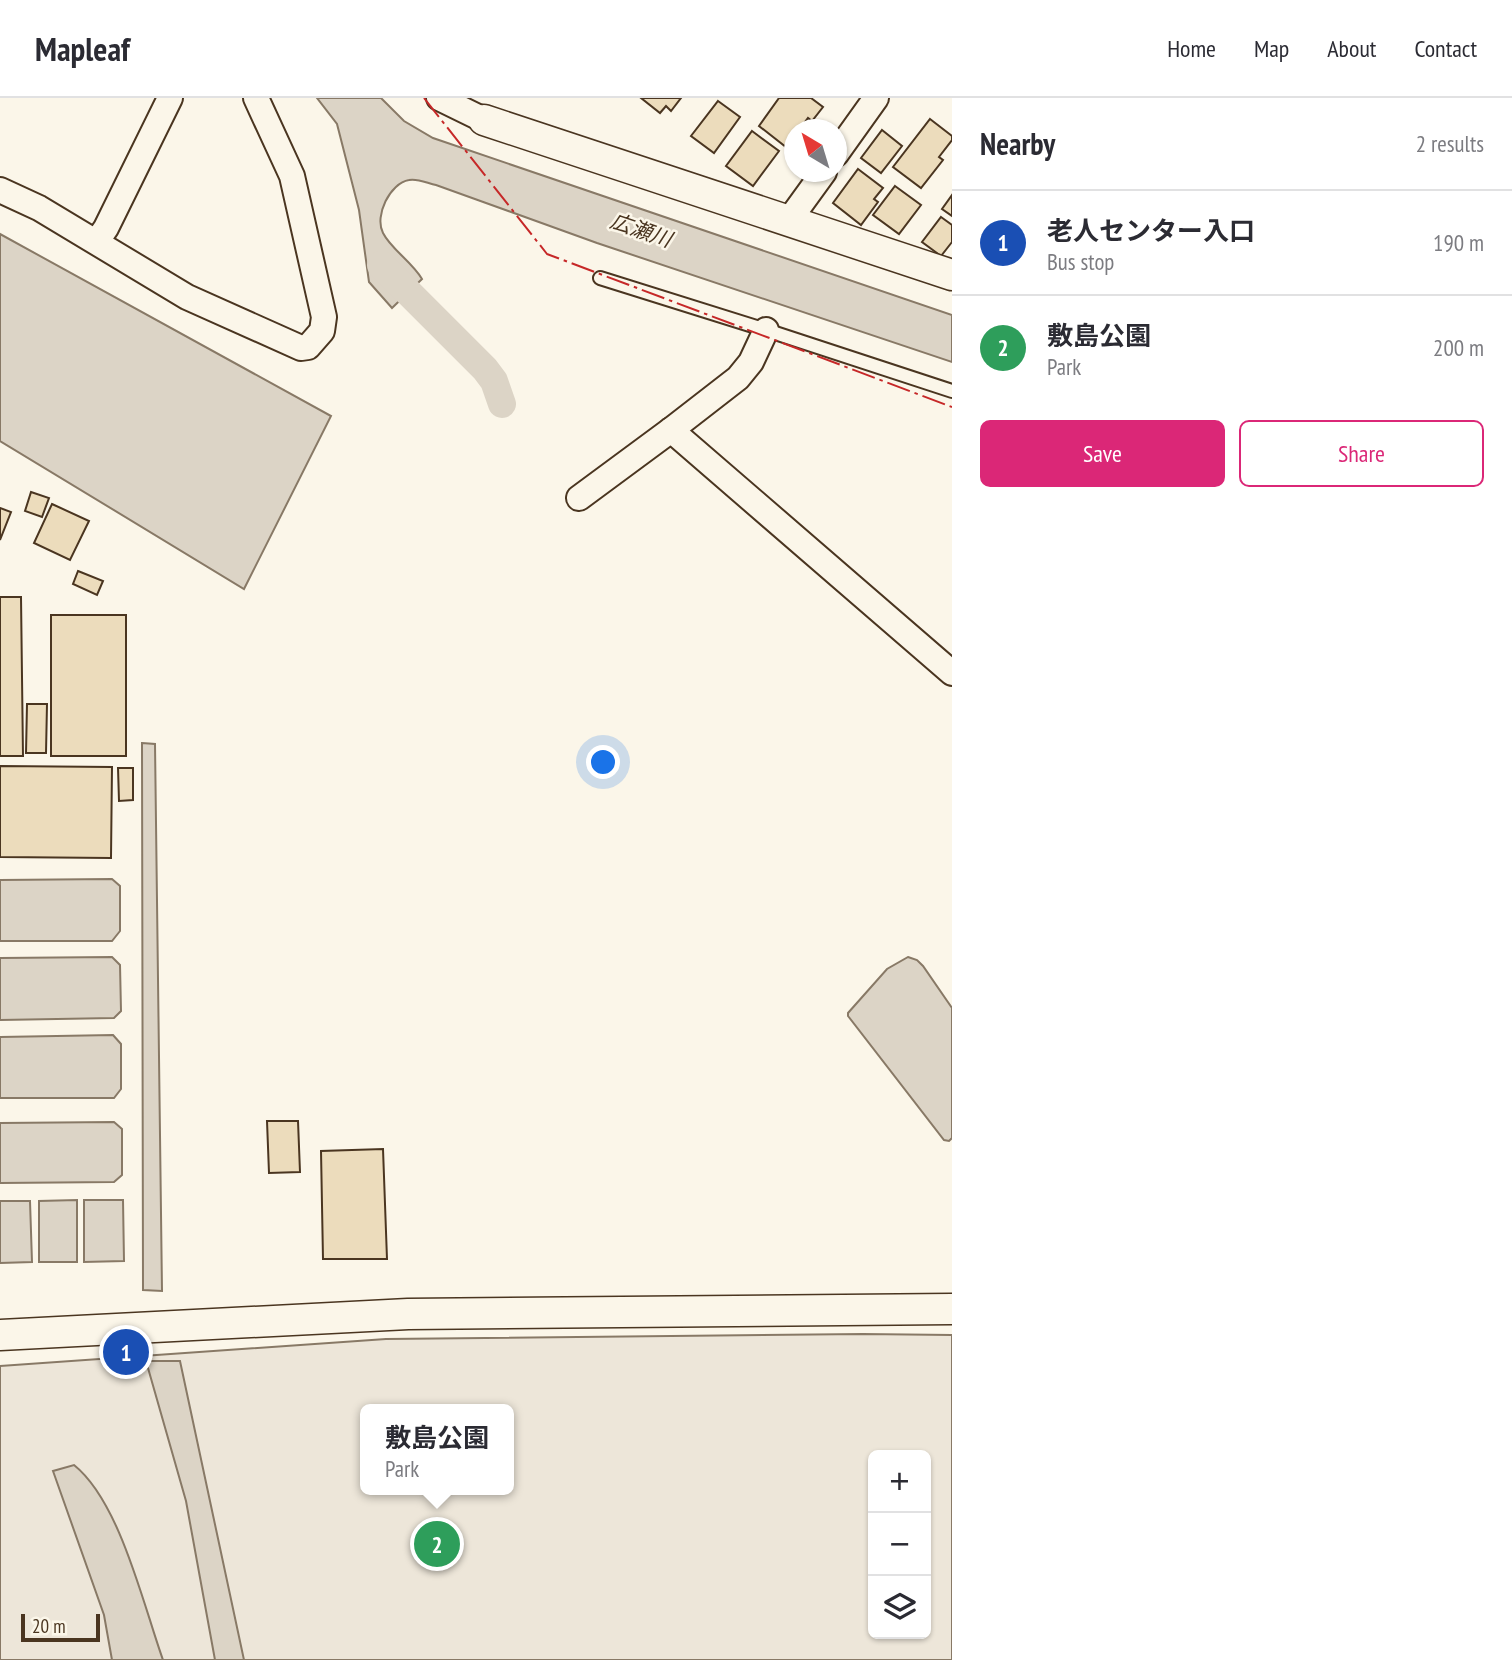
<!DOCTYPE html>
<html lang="en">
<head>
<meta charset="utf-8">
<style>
	:root { --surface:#fff; --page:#f2f2f3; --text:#2b2b33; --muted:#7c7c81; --line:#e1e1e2; --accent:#db2777 }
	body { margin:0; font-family:"PT Sans Narrow","Noto Sans JP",sans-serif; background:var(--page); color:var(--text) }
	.controls { position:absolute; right:21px; bottom:21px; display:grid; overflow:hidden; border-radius:10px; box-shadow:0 2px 5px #0004 }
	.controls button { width:63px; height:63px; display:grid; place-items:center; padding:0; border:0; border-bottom:2px solid var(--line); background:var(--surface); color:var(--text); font:35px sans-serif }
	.compass { position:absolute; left:784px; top:21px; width:63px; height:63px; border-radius:50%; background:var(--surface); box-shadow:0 2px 5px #0004; rotate:322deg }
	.scale { position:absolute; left:21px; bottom:18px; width:79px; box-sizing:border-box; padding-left:7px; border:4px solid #4a3520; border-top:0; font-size:19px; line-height:24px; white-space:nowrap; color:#4a3520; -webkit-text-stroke:5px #fbf6e9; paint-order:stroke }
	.you { position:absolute; left:604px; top:665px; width:24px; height:24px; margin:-18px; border:5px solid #fff; border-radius:50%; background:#1a73e8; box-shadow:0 0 0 10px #1a73e833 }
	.badge { display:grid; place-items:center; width:46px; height:46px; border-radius:50%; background:var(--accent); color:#fff; font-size:23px; font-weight:700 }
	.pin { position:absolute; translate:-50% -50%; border:4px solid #fff; box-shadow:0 2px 7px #0006 }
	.popup { position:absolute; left:360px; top:1306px; width:154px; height:91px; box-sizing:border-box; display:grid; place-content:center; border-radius:10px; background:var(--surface); filter:drop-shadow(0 2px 5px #0005); font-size:23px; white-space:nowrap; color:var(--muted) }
	.popup b { font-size:26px; color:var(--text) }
	.popup::after { content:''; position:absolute; left:50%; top:100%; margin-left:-14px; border:14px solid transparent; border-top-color:var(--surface) }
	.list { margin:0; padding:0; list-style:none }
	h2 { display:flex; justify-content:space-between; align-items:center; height:91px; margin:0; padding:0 28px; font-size:30px }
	h2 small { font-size:23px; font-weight:400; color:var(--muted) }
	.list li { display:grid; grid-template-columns:46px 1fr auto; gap:21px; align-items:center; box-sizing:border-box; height:105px; padding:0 28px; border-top:2px solid var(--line) }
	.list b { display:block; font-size:26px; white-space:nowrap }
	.list p { margin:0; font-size:23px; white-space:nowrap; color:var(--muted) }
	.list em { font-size:23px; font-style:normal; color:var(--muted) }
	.actions { display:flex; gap:14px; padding:21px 28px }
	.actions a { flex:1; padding:16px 0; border:2px solid var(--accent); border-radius:10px; text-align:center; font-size:24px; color:var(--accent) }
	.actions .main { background:var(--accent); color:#fff }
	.icon { flex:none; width:38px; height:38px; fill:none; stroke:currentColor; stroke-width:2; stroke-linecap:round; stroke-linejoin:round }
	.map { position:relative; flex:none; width:952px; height:1562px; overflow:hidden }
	header { display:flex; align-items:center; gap:42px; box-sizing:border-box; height:98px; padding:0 35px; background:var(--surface); border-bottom:2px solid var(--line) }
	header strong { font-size:33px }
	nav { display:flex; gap:38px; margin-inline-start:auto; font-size:24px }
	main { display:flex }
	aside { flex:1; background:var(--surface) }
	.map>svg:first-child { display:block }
	.green { fill:#ede6d9; stroke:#887966; stroke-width:2; fill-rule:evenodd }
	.water { fill:#dcd4c6; stroke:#887966; stroke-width:2 }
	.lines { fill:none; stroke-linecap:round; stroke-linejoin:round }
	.canal { stroke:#dcd4c6; stroke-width:28 }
	.building { fill:#ecdcbc; stroke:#4a3520; stroke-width:2 }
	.service-casing { stroke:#4a3520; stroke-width:16 }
	.minor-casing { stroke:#4a3520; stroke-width:28 }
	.tertiary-casing { stroke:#4a3520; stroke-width:33 }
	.service { stroke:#fbf6e9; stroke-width:12 }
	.minor { stroke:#fbf6e9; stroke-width:24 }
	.tertiary { stroke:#fbf6e9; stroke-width:30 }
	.power { stroke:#c62828; stroke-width:2; stroke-dasharray:24 5 3.5 5; stroke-linecap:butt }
	.labels { text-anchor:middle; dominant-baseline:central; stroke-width:5; stroke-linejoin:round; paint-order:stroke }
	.water-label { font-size:21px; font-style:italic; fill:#4a3520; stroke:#fbf6e9 }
</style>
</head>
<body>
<header>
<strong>Mapleaf</strong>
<nav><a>Home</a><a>Map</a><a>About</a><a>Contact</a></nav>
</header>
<main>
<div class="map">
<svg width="952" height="1562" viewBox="0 0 952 1562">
	<rect width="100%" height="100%" fill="#fbf6e9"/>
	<path class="green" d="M863 1236 952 1237V1562H0V1268L386 1241ZM365 1311H509V1392H365ZM873 1357H926V1536H873Z"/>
	<g class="water">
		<path d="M317 0H381L404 23 433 40 952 217V264L597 145 436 87C427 85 417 80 409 82 390 85 374 118 383 135 391 151 412 164 422 181L392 210 369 184 359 112 337 26Z"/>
		<polygon points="0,136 331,318 244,491 0,343"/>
		<polygon points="142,645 155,646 162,1193 143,1192"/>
		<polygon points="112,781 120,788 120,833 112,843 0,843 0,782"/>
		<polygon points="112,859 120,867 121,913 114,920 0,922 0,860"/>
		<polygon points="908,859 917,862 923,868 952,910 952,1040 949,1043 944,1042 848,918 848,915 887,871"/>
		<polygon points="113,937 121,946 121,991 114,1000 0,1000 0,939"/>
		<polygon points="114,1024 122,1031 122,1077 114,1084 0,1085 0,1025"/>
		<polygon points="77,1102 77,1164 39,1164 39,1103"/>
		<polygon points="84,1102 123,1102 124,1163 84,1164"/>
		<polygon points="0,1103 30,1103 32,1164 0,1165"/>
		<polygon points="146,1263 180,1263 244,1562 215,1562 186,1403"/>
		<path d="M74 1367C120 1404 143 1506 163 1562H112L104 1517 53 1373Z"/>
	</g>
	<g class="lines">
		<polyline class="canal" points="381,167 485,271 494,283 502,306"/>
	</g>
	<g class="building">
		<polygon points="641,0 681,0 671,13 666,8 660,15"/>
		<polygon points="779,0 811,0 823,9 812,23 808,20 799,32 794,32 794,49 791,53 759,28"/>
		<polygon points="718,3 740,19 714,55 691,38"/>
		<polygon points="930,21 952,38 952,42 939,59 943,62 921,90 893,69"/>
		<polygon points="882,32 902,48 881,75 861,60"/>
		<polygon points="752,33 779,53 753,88 726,68"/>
		<polygon points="858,71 883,90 874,101 878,104 861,127 833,105"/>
		<polygon points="895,88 921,107 899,136 873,117"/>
		<polygon points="952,97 952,118 942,111"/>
		<polygon points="941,119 952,127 952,144 941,158 922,144"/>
		<polygon points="31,394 49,400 42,419 25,413"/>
		<polygon points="52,406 89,423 70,462 34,445"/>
		<polygon points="0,410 11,414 0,442"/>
		<polygon points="78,473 103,483 97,497 73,486"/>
		<polygon points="0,499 21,499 23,658 0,658"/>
		<rect x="51" y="517" width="75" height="141"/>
		<polygon points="27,606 47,606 46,655 26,655"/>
		<polygon points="0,668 112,669 111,760 0,759"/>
		<polygon points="118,670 133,670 133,702 119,703"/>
		<polygon points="267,1023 298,1023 300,1074 269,1075"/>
		<polygon points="383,1051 387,1161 323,1161 321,1053"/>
	</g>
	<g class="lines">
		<g class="service-casing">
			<polyline id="service" points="600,180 766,232 952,293"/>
		</g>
		<g class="minor-casing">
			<g id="minor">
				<polyline points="439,0 484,22"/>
				<polyline points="836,56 876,0"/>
				<polyline points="0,92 39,110 187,199 301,250 308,249 322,233 324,219 292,78 256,0"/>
				<polyline points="792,125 795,114 824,74"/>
				<polyline points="97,143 106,130 170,0"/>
				<polyline points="671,332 952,575"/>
				<polyline points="579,400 671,332 738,280 751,264 766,232"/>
			</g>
		</g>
		<g class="tertiary-casing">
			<g id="tertiary">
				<polyline points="484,22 952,177"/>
				<polyline points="0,1237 408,1216 952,1211"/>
			</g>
		</g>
		<use href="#service" class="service"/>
		<use href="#minor" class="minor"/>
		<use href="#tertiary" class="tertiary"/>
		<polyline class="power" points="424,0 547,156 952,309"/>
	</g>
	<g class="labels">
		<g class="water-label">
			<text transform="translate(641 132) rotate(19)">広瀬川</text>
		</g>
	</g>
</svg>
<div class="controls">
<button>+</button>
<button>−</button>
<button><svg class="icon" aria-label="layers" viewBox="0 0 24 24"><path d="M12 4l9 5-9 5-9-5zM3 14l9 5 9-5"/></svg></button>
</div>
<svg class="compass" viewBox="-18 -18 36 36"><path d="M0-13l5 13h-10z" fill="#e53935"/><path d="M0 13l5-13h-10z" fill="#7c7c81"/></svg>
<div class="scale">20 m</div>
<div class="you"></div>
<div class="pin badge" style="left:126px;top:1254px;background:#1a4fb4">1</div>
<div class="pin badge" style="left:437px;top:1446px;background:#2e9e5b">2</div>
<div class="popup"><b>敷島公園</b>Park</div>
</div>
<aside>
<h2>Nearby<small>2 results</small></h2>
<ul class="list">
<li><span class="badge" style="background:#1a4fb4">1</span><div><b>老人センター入口</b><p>Bus stop</p></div><em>190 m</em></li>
<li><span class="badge" style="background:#2e9e5b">2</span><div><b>敷島公園</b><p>Park</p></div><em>200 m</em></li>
</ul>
<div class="actions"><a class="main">Save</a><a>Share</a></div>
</aside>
</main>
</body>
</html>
